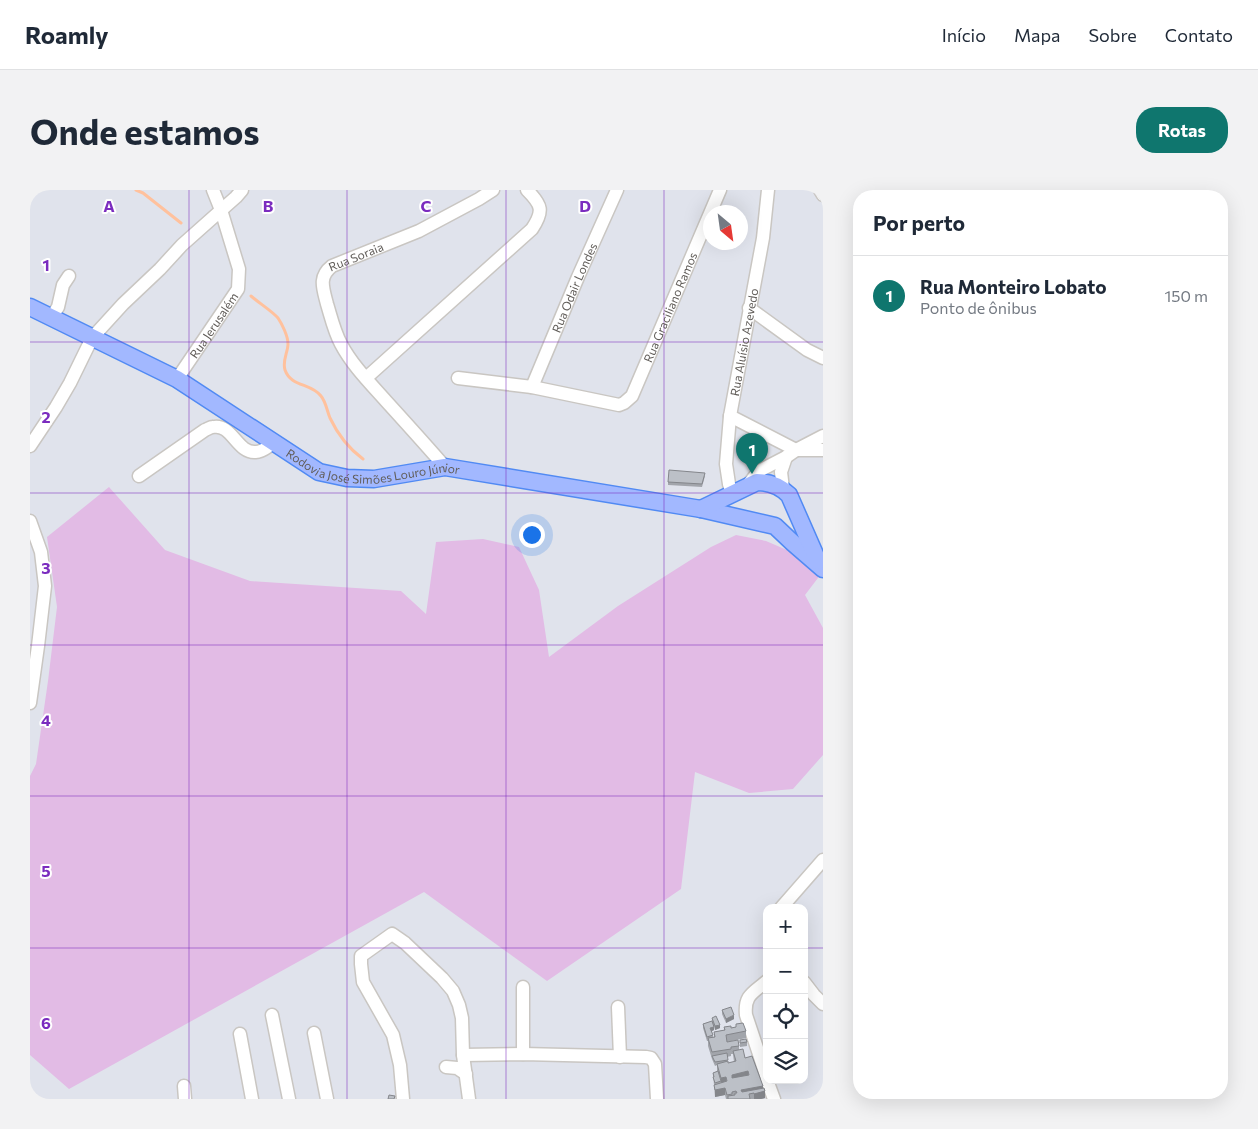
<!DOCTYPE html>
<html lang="pt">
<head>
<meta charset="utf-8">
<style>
	:root { --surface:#fff; --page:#f2f2f3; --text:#1f2937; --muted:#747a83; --line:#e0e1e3; --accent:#0f766e }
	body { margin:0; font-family:Commissioner,sans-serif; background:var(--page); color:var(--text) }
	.controls { position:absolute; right:15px; bottom:15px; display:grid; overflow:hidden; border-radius:10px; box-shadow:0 5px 20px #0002 }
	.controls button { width:45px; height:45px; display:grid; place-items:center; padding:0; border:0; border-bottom:1px solid var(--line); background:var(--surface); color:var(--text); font:25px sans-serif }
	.compass { position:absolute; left:673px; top:15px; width:45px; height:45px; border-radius:50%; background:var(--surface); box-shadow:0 5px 20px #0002; rotate:151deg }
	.you { position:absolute; left:501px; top:344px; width:18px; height:18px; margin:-12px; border:4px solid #fff; border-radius:50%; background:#1a73e8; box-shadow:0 0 0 8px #1a73e833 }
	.badge { display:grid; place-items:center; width:32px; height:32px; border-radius:50%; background:var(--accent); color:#fff; font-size:16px; font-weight:700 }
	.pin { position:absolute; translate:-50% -41px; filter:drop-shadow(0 1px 2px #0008) }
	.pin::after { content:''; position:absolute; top:26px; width:18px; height:15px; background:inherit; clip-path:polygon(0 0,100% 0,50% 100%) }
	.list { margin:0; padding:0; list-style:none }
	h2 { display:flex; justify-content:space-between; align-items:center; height:65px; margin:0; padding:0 20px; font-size:21px }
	h2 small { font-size:16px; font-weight:400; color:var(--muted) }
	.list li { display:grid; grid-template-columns:32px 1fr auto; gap:15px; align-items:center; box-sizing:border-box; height:80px; padding:0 20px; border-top:1px solid var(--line) }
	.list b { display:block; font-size:19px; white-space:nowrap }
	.list p { margin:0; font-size:16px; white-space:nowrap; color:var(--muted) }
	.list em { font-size:16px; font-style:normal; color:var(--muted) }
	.icon { flex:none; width:28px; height:28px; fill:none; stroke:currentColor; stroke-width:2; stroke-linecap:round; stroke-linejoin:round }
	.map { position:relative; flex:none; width:793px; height:909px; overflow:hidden; border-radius:20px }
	header { display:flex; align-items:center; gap:30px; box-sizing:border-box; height:70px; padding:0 25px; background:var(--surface); border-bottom:1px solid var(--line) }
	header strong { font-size:24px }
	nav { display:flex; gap:28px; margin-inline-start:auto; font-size:18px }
	.intro { display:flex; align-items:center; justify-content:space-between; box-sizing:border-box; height:120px; padding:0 30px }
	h1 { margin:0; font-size:35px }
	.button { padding:12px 22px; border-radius:20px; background:var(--accent); color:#fff; font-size:18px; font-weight:700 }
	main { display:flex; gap:30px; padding:0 30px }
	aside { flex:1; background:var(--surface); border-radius:20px; box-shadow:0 5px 20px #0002 }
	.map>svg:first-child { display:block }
	.green { fill:#e2bbe5 }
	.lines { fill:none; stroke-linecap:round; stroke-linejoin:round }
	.stream { stroke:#ffc19d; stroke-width:3 }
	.minor-casing { stroke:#c9c6c2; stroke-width:15 }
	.major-casing { stroke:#518af3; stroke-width:19 }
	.minor { stroke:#fff; stroke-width:12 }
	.major { stroke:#a2b8ff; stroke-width:16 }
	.wall { fill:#a2a5ab; fill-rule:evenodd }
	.shaded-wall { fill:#84868b }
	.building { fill:#bcc0c7; stroke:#84868b; fill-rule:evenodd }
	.grid { fill:none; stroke:#7b2cbf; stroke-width:1; stroke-opacity:0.55 }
	.labels { text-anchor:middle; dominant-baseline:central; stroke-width:4; stroke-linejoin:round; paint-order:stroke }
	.street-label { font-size:12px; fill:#615d59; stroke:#fff }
	.grid-label { font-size:16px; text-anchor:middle; font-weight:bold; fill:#7b2cbf; stroke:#fff; stroke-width:4; stroke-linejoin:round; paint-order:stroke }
</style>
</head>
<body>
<header>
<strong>Roamly</strong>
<nav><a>Início</a><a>Mapa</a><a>Sobre</a><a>Contato</a></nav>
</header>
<div class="intro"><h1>Onde estamos</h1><a class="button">Rotas</a></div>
<main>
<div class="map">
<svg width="793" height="909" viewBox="0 0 793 909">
	<rect width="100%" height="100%" fill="#e0e3ec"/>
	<polygon class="green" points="79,297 135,360 220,391 371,401 396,424 406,352 453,349 489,357 509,400 519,467 588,416 681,357 706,345 736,351 771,366 791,384 775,405 793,438 793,565 763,599 719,603 665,582 651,699 517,791 394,702 39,899 0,865 0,586 6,574 18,491 27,417 17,347"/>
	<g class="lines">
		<g class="stream">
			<polyline points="106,0 113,3 151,33"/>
			<path d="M221 106C229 113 242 121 248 128 252 134 258 146 258 154 258 162 252 171 255 180 261 197 281 193 291 206 296 212 297 221 300 228 308 245 318 258 333 269"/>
		</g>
		<g class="minor-casing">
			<g id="minor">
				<polyline points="790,0 793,5"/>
				<polyline points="719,118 777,160 793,168"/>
				<polyline points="23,125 28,117 33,95 39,86"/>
				<path d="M336 188 502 39C514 21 512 15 497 0"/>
				<path id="s1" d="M428 188 502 197 589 215 594 213 602 206 690 0"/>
				<path id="s2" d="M147 189 208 99 209 79 191 20 183 0"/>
				<path id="s3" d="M502 197 548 87 587 0"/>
				<polyline points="700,226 766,260 793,260"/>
				<polyline points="0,256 26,217 40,193 62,148 93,114 130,79 152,55 206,7 212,0"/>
				<path id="s4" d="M415 277C396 255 376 233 356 211 340 193 322 175 311 154 304 141 301 127 297 114 293 98 288 87 302 76L389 41 449 9 463 0"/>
				<path d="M109 286 175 240C178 239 180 237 183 237 202 233 207 264 226 262 233 262 238 256 244 253"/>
				<polyline points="717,296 725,286 731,280 756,267 766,260 793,246"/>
				<polyline points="753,299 751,282 756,267"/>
				<path id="s5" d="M702 304 699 294 696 274 700 226 733 48 738 0"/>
				<polyline points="0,331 11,362 15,396 8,456 0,513"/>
				<polyline points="751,718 793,670"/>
				<path d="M737 791C723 803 714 805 716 825L737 888"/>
				<polyline points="774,792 784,805 793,814"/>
				<polyline points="493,797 493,864"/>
				<polyline points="588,817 590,867"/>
				<polyline points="242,825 259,909"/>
				<polyline points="284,843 297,909"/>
				<polyline points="210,844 222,909"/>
				<polyline points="433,865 493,864 616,867 621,868 625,874 627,909"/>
				<polyline points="416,877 427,878 436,884"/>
				<polyline points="737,890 744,909"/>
				<polyline points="154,896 155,909"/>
				<polyline points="373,909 370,875 363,845 333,792 331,774 331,766 362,744 375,753 412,788 423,801 429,815 432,828 433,865 439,909"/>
			</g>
		</g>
		<g class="major-casing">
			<g id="major">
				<path id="s6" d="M0 117 147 189 289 282 317 288 344 289 415 277 671 319 745 336 763 353 793 379"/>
				<path d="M671 319 727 292C740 292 750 296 759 305L788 371"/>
			</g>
		</g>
		<use href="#minor" class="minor"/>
		<use href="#major" class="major"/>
	</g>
	<g class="wall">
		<polygon points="675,286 672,297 638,295 638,292"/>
		<polygon points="692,820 704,829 696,833 692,824"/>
		<path d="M682 828 690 838 685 840 684 837V840L682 841 683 847H684V842L694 840V837L701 838 706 837V834L716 841V848L697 852 709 856V860L715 868 733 898 735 908 731 909H696L695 905 685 907 683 883 687 882V875L685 876 682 869 678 856V851H677L673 838V834L682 831ZM701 864H703L704 872 698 873 697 867 701 866Z"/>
		<polygon points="710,850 717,852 717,856 710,857"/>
	</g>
	<g class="shaded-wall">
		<polygon points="704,825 704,829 696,833 696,829"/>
		<polygon points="690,835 690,838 685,840 685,836"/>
		<polygon points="684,837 684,840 680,842 680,838"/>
		<polygon points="718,881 718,888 702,892 702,885"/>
		<polygon points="696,887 696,894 691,896 691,888"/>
		<polygon points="733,896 733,901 735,901 735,908 731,909 724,909 724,903 719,904 711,908 711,900"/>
		<polygon points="695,898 695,905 685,907 685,900"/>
	</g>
	<g class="building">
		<polygon points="639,280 675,283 672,294 638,292"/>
		<polygon points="701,817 704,825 696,829 692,820"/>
		<polygon points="686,826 690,835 685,836 682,828"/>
		<polygon points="682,831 684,837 680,838 683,845 677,847 673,834"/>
		<polygon points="713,833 716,841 696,845 697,852 708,850 709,856 701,857 701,859 682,862 678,848 685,847 684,842 695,840 694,837 701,836 701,838 706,837 706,834"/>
		<polygon points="716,849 717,852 710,853 710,850"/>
		<path d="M713 859 715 868 722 866 733 896 711 900 712 902 734 898 735 901 724 904V903L719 904 720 909H698V906L705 905V903H707L706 901 702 902V904L697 905 695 898 685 900 684 895 697 891 696 887 691 888 687 874 698 871V873L706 871 703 861ZM718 881 719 885 702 888V885Z"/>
		<polygon points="697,863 698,870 685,872 682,866"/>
		<polygon points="688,881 691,891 685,893 683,887 684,887 683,883"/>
		<polygon points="359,905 365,906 364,909 358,909"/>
	</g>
	<path class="grid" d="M159 0V909M317 0V909M476 0V909M634 0V909M0 152H793M0 303H793M0 455H793M0 606H793M0 758H737M774 758H793"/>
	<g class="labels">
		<g class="street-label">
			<text stroke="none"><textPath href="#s4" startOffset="271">Rua Soraia</textPath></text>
			<text stroke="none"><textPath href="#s3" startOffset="108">Rua Odair Londes</textPath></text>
			<text stroke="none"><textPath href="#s1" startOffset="276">Rua Graciliano Ramos</textPath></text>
			<text stroke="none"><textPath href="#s2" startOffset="65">Rua Jerusalém</textPath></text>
			<text stroke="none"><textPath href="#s5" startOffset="154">Rua Aluísio Azevedo</textPath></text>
			<text stroke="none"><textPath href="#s6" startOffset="386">Rodovia José Simões Louro Júnior</textPath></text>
		</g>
	</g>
	<g class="grid-label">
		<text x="79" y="22">A</text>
		<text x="238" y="22">B</text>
		<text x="396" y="22">C</text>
		<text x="555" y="22">D</text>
		<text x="16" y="81">1</text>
		<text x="16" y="233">2</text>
		<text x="16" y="384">3</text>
		<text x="16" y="536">4</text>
		<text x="16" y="687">5</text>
		<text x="16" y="839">6</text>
	</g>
</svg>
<div class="controls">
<button>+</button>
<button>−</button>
<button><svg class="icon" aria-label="locate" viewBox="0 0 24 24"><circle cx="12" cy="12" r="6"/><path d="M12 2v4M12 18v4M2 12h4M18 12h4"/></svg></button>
<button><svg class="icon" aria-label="layers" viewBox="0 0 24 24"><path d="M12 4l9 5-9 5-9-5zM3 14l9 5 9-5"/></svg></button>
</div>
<svg class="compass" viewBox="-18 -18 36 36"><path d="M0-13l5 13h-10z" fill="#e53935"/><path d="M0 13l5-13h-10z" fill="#747a83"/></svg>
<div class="you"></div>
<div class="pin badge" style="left:722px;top:284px">1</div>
</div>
<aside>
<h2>Por perto<small></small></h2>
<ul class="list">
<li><span class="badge">1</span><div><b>Rua Monteiro Lobato</b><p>Ponto de ônibus</p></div><em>150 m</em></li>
</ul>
</aside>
</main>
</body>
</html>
